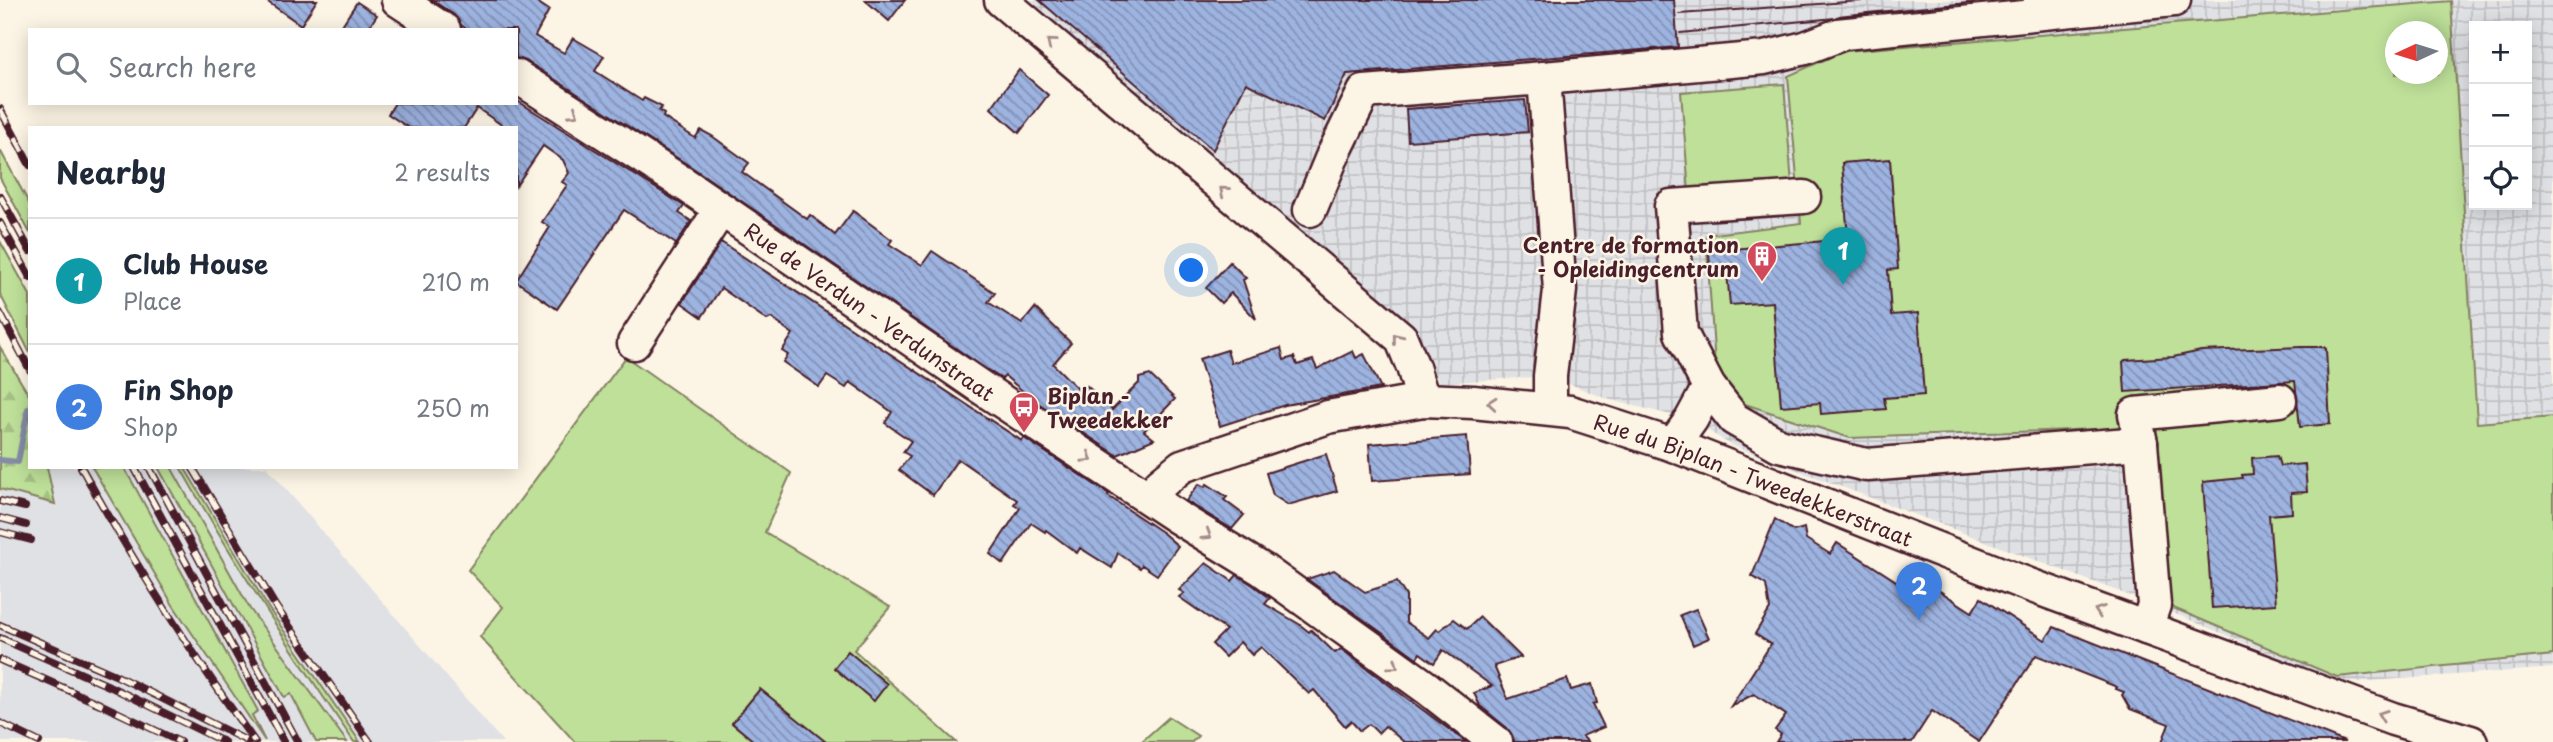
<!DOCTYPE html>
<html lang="en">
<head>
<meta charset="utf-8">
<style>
	:root { --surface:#fff; --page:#f6f6f7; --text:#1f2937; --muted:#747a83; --line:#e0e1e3; --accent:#d93025 }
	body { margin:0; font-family:"Playpen Sans",sans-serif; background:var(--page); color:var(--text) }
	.controls { position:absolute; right:21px; top:21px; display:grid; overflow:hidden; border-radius:0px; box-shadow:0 4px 18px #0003 }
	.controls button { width:63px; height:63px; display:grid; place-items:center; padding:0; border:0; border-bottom:2px solid var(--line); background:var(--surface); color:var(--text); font:35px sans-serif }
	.compass { position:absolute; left:2385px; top:21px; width:63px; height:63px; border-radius:50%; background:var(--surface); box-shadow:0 4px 18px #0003; rotate:266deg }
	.you { position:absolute; left:1192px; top:271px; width:24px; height:24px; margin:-18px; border:5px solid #fff; border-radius:50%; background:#1a73e8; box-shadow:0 0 0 10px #1a73e833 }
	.badge { display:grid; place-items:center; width:46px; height:46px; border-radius:50%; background:var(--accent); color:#fff; font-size:23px; font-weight:700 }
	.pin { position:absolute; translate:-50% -58px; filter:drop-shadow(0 2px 4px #0008) }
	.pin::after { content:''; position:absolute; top:37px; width:24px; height:21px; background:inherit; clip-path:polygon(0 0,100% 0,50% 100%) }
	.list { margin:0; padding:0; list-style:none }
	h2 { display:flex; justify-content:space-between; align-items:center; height:91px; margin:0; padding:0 28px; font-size:30px }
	h2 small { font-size:23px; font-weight:400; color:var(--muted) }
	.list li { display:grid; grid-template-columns:46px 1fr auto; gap:21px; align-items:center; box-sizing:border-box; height:126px; padding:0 28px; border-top:2px solid var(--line) }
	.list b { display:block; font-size:26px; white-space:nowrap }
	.list p { margin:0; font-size:23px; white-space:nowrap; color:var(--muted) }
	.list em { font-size:23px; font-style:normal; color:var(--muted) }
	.icon { flex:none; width:38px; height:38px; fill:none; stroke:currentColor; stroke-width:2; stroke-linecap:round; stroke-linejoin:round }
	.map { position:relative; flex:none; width:2553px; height:742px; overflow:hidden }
	.search { position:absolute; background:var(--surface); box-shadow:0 4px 18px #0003; left:28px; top:28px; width:490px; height:77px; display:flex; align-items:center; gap:18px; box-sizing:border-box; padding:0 24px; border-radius:0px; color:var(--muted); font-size:26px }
	.panel { position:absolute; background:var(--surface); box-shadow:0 4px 18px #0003; left:28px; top:126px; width:490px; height:343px; border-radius:0px }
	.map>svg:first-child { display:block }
	.built { fill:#e0e1e4 }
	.industrial { fill:url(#industrial-grid); fill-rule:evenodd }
	.green { fill:#bee099; stroke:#848062; stroke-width:2; fill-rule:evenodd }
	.forest { fill:url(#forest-firs); stroke:#848062; stroke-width:2 }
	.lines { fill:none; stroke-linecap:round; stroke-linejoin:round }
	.stream { stroke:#858da6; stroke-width:6 }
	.building { fill:url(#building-back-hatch); stroke:#4a1f2b; stroke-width:2 }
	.minor-casing { stroke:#4a1f2b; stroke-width:37 }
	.minor { stroke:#fcf5e5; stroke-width:32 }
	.tram { stroke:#4a1f2b; stroke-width:2 }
	.rail-casing { stroke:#4a1f2b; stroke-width:8 }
	.rail { stroke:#fcf5e5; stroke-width:5; stroke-dasharray:16; stroke-linecap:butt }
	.oneway { stroke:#a38a88 }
	.labels { text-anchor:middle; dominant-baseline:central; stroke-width:5; stroke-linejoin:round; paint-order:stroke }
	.poi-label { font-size:21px; font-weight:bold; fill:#4a1f2b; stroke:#fcf5e5; text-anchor:end }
	.street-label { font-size:21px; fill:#4a1f2b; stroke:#fcf5e5 }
</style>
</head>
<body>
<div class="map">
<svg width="2553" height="742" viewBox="0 0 2553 742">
	<defs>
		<pattern id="industrial-grid" width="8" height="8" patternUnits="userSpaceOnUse" patternTransform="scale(1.75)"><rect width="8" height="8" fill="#e0e1e4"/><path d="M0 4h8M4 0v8" fill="none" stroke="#c2c1c4"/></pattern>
		<pattern id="forest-firs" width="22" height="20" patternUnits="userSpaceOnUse" patternTransform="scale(1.75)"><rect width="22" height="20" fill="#bee099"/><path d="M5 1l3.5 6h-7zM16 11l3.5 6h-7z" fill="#a5c084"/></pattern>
		<pattern id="building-back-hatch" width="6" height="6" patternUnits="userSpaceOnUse" patternTransform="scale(1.75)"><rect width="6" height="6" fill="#9db3e0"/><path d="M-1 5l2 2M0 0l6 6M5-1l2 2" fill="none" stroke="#8291b6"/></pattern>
	</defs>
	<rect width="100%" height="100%" fill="#fcf5e5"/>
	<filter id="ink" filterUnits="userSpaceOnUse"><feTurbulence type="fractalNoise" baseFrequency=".0143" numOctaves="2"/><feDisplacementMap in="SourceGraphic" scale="14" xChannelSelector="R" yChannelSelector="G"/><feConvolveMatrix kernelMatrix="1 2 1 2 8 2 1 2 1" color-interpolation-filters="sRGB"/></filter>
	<g filter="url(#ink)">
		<polygon class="built" points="47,467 267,467 503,742 0,742 0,489 54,503"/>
		<path class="industrial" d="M1031 0H2553V668L2341 683 2154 605 1731 445 1691 420 1607 399 1550 376 1439 383 1418 334 1405 319 1378 295 1261 205ZM2474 26H2527V205H2474ZM2396 32H2438V74H2396Z"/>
		<g class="green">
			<path d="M2451 1 2477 423 2553 417V655L2337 677 2164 604 2151 427 1850 438 1717 395 1706 235 1801 223 1788 76 1844 51ZM2396 32H2438V74H2396Z"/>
			<polygon points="1784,84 1792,185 1689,192 1681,92"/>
			<polygon points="0,150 30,205 30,233 0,178"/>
			<polygon points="0,241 30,295 30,353 0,294"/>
			<polygon points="626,357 791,473 765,532 890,607 854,650 956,742 575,742 480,637 503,607 468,570"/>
			<polygon points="92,467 124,467 258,711 252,715 265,741 173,605"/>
			<polygon points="158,467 171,467 250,609 347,742 316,742 291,694 284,697"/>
			<path d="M180 467H184L269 609 360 742H354C292 652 234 562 180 467Z"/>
			<polygon points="1169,717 1198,736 1192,742 1141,742"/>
		</g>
		<polygon class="forest" points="0,347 30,397 30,467 47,467 55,504 0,489"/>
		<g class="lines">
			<polyline class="stream" points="0,460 18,462 28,409"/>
		</g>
		<g class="building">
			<polygon points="265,0 317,0 301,25"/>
			<polygon points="432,0 534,0 549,10 535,36 564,53 573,38 604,56 595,71 642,101 644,98 662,107 659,111 664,114 663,117 695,138 701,130 712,136 749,163 742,172 807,219 810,215 835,235 853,211 892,240 889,244 922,265 932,251 995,293 988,302 1022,324 1035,308 1071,343 1053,364 1081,392 1087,386 1112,410 1139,383 1139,378 1150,375 1175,399 1144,431 1154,439 1117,455 1032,399 1005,376 1002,379 989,371 696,170 526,61 516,58 516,30 468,30 461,25 454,15"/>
			<polygon points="865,0 905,0 889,21"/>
			<polygon points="1039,0 1674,0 1678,47 1347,74 1325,121 1246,83 1213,150"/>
			<polygon points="357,2 377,15 367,30 339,30"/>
			<polygon points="1019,70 1048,95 1019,133 991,108"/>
			<polygon points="516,100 684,206 679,213 691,221 674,248 676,244 624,210 557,309 516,281 550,227 542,222 567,185 562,182 569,173 563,160 543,146 516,186 516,128 506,128 477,108 464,128 409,128 388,114 395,103 516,103"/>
			<polygon points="1525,100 1528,132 1408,141 1406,109"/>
			<polygon points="1890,159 1898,269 1888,270 1891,315 1918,313 1924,395 1884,398 1886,409 1821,414 1820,403 1781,406 1773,302 1730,305 1727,272 1710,273 1709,251 1848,239 1842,163"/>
			<polygon points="721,242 1022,441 1024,438 1109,494 1108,496 1163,533 1178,546 1157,575 1142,565 1140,568 1118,553 1112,568 1080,548 1077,553 1046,530 1045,532 1031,523 1003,564 990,554 1020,508 1014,504 1017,500 958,459 933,495 899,470 910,456 903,452 911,441 885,423 892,412 850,382 846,388 827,376 819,387 783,362 788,355 782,351 793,334 771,318 767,320 721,288 702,317 682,303"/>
			<polygon points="1230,262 1246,278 1243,280 1256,319 1231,293 1221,303 1206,288"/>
			<polygon points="2301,347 2324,347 2326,349 2330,424 2300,427 2295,381 2125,392 2123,362 2125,360 2173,357 2201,351"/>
			<polygon points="1281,348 1284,360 1294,357 1297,365 1313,360 1317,369 1353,351 1356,358 1364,354 1381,388 1285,405 1220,426 1199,359 1227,350 1231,363"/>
			<polygon points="1467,436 1470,474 1372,481 1369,444"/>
			<polygon points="1326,454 1337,491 1288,505 1273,495 1266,473"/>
			<polygon points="2277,456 2280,466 2305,464 2307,492 2291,493 2292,513 2269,515 2276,604 2212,608 2203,482 2243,478 2242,475 2253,474 2252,458"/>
			<polygon points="1199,484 1205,487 1207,484 1227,497 1224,500 1244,515 1232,529 1186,501"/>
			<polygon points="1775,519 1794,531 1804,528 1806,539 1830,554 1837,543 1901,584 1909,571 1972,612 1981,598 2045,640 2054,627 2345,742 2162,742 2169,724 2130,709 2122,695 2124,692 2116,689 2117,687 2036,655 1979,742 1932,711 1912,742 1776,742 1781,734 1775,730 1786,715 1754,694 1731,706 1771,644 1755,634 1770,609 1766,585 1752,576"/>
			<polygon points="1206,563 1232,581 1237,575 1253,585 1270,598 1265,604 1299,624 1309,632 1311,630 1335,653 1341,649 1466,742 1404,742 1385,726 1378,733 1369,724 1360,731 1351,721 1345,726 1314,690 1309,694 1261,647 1252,655 1240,642 1225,657 1212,644 1226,630 1179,597 1184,593 1179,590"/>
			<polygon points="1334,570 1365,592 1397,582 1406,596 1406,622 1429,638 1437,629 1439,631 1454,619 1467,629 1480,617 1521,657 1494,666 1508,699 1567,679 1571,690 1592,684 1597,703 1593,704 1604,727 1582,736 1588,742 1515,742 1507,728 1480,706 1474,693 1492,686 1443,650 1434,663 1420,653 1417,658 1307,579"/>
			<polygon points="1696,609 1709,638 1693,645 1680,615"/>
			<polygon points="848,651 887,684 874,701 834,668"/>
			<polygon points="760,689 826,742 755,742 732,723"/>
		</g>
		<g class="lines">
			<g class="minor-casing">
				<g id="minor">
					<polyline points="398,0 444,30"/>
					<polyline points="1001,0 1401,338 1413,367 1423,400"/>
					<path id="s1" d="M516 76 686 185 979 386 1177 517 1263 570 1427 688 1496 742"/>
					<polyline points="1804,197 1671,206 1681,333 1709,387 1734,419 1779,445 1867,465 2141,443"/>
					<polyline points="1310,210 1332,157 1364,92 1544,78"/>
					<polyline points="634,343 721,209"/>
					<polyline points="1550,408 1550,376 1560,290 1544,78 1764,58 1805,48 1844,33 2174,0"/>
					<polyline points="1673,445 1691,420 1709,387"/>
					<path id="s2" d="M1150 498 1160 484 1182 466 1328 417 1423 400 1473 402 1570 412 1673 445 2016 580 2393 719 2471 742"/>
					<polyline points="2146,628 2154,605 2141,443 2135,414 2280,400"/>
				</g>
			</g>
			<use href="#minor" class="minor"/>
			<g class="tram">
				<polyline points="1679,14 1875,0"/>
				<polyline points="1680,33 2023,0"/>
			</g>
			<g class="rail-casing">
				<g id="rail">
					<polyline points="0,109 30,165"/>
					<polyline points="0,196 30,251"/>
					<polyline points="0,223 30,277"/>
					<polyline points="0,313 30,370"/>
					<path d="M81 467C133 562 192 654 255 742"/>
					<polyline points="134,467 284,742"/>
					<polyline points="149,467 298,742"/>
					<polyline points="192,467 276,607 370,742"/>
					<polyline points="0,501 25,507"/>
					<polyline points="0,518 26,525"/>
					<polyline points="0,532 31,540"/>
					<polyline points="0,625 115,675 249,742"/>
					<polyline points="0,638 109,686 224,742"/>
					<polyline points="0,660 100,704 180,742"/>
					<polyline points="0,723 39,742"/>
				</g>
			</g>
			<use href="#rail" class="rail"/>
		</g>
		<defs><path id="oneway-chevron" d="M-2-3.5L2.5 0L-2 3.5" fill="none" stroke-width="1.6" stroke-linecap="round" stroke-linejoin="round" transform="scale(1.75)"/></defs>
		<g class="oneway">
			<use href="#oneway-chevron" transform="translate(1051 43) rotate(-140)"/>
			<use href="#oneway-chevron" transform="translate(574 113) rotate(33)"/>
			<use href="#oneway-chevron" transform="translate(1224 191) rotate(-140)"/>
			<use href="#oneway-chevron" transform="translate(1397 338) rotate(-129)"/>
			<use href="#oneway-chevron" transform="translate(1492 403) rotate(-175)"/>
			<use href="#oneway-chevron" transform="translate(1088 458) rotate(33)"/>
			<use href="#oneway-chevron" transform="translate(1207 535) rotate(32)"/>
			<use href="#oneway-chevron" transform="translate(2099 611) rotate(-160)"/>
			<use href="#oneway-chevron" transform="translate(1394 665) rotate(36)"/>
			<use href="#oneway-chevron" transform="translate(2382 715) rotate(-160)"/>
		</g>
	</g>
	<defs>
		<g id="building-pin" transform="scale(1.575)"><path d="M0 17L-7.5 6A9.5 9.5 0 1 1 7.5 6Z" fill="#d1495b" stroke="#fcf5e5"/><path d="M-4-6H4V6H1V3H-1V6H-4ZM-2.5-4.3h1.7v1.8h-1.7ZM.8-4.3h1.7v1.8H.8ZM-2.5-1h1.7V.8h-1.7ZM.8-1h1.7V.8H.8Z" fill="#fff"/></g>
		<g id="bus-pin" transform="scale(1.575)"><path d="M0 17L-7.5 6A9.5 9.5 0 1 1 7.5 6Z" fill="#d1495b" stroke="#fcf5e5"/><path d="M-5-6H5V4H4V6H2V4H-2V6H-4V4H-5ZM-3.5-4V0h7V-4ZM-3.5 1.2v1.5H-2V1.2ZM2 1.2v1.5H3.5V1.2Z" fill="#fff"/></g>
	</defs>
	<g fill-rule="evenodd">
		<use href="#building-pin" x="1762" y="256"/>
		<use href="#bus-pin" x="1024" y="407"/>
	</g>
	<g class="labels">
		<g class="poi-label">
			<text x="1739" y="244">Centre de formation<tspan x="1739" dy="24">- Opleidingcentrum</tspan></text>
			<text x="1047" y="395" text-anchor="start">Biplan -<tspan x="1047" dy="24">Tweedekker</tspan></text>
		</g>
		<g class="street-label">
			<text stroke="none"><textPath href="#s1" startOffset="425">Rue de Verdun - Verdunstraat</textPath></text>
			<text stroke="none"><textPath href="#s2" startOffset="639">Rue du Biplan - Tweedekkerstraat</textPath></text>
		</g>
	</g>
</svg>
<div class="controls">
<button>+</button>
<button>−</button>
<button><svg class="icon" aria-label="locate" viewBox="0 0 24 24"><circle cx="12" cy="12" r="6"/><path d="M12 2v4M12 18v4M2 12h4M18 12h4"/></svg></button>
</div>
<svg class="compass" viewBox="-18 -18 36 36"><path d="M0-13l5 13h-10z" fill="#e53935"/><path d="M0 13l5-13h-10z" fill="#747a83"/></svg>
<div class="you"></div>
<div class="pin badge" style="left:1843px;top:285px;background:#0f9aa8">1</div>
<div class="pin badge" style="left:1919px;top:620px;background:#3f7fe0">2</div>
<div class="search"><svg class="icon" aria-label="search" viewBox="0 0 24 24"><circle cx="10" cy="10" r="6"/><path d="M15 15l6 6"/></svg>Search here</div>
<section class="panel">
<h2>Nearby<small>2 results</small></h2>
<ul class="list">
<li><span class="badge" style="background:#0f9aa8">1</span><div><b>Club House</b><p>Place</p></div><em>210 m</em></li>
<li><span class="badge" style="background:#3f7fe0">2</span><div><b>Fin Shop</b><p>Shop</p></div><em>250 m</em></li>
</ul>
</section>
</div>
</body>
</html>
